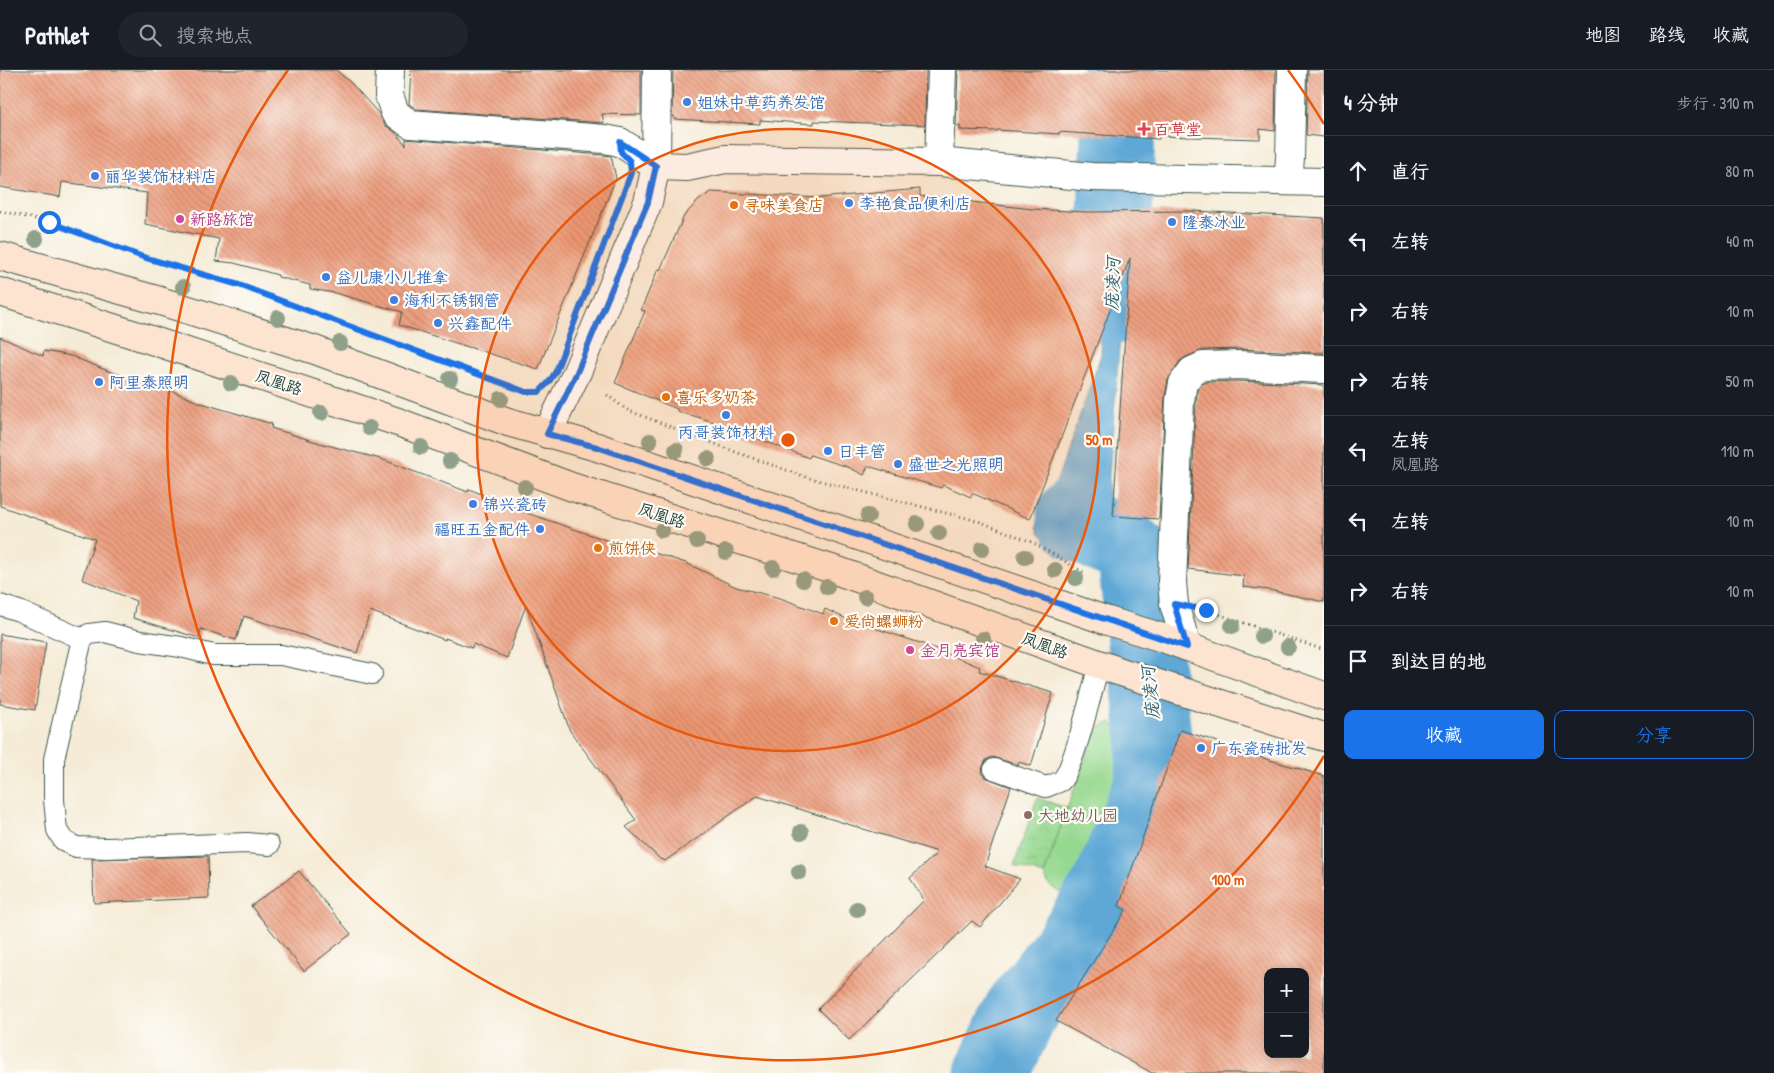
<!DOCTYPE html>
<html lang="zh">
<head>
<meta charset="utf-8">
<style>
	:root { --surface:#171b24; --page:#20242c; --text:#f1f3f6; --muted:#9ea1a6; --line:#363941; --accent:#1a73e8 }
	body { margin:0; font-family:"Patrick Hand","LXGW WenKai TC",sans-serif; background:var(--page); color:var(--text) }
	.controls { position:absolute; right:15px; bottom:15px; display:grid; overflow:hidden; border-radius:10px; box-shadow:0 2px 8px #0003 }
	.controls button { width:45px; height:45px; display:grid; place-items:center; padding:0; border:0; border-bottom:1px solid var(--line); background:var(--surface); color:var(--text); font:25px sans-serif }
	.stop { position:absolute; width:15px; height:15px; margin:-11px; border:4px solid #1a73e8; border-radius:50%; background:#fff }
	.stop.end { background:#1a73e8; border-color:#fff; box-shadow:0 1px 5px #0008 }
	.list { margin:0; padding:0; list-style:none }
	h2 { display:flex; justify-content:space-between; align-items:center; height:65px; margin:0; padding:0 20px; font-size:21px }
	h2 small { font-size:16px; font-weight:400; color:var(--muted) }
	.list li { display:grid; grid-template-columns:32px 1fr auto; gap:15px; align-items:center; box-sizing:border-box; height:70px; padding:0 20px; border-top:1px solid var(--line) }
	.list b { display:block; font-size:19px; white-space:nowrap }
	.list p { margin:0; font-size:16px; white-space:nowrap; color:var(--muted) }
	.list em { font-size:16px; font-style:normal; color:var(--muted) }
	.actions { display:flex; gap:10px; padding:15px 20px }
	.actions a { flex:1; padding:11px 0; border:1px solid var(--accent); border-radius:10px; text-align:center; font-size:18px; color:var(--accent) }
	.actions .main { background:var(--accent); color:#fff }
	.icon { flex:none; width:28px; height:28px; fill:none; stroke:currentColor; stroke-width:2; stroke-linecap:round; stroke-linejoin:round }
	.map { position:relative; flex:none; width:1324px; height:1003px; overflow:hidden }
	header { display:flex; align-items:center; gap:30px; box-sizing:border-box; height:70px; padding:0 25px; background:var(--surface); border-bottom:1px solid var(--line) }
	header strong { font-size:24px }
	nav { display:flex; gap:28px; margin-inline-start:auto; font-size:18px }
	.search { width:350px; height:45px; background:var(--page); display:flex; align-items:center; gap:12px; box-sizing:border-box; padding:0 18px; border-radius:28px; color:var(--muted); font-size:19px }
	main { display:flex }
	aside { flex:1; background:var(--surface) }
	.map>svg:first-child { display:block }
	.green { fill:#95d88f; stroke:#5a8a62 }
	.park { fill:url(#park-crowns); stroke:#5a8a62 }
	.water { fill:#5ea8d6; stroke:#3e7285 }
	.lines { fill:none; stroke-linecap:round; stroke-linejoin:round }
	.river { stroke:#5ea8d6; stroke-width:75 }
	.building { fill:url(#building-back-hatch); fill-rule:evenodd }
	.lane-casing { stroke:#3f574c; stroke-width:22 }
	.street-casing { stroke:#3f574c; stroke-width:30 }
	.secondary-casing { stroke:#3f574c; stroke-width:30 }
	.path { stroke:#3f574c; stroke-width:3; stroke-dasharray:1 4; stroke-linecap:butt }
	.lane { stroke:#fff; stroke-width:20 }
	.street { stroke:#fff; stroke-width:28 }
	.secondary { stroke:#fde4d0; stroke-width:28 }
	.tree { fill:#8fa18a }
	.route { stroke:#1a73e8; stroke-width:6 }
	.ring { fill:none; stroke:#e8590c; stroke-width:2.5 }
	.shop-dot { fill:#3f7fe0; stroke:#fdfcf7; stroke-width:2 }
	.health-dot { fill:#e0444e; stroke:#fdfcf7; stroke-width:2 }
	.food-dot { fill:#e8710a; stroke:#fdfcf7; stroke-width:2 }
	.hotel-dot { fill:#d1479c; stroke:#fdfcf7; stroke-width:2 }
	.education-dot { fill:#8d6e63; stroke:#fdfcf7; stroke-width:2 }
	.labels { text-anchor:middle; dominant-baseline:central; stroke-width:4.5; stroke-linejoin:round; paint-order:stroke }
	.shop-label { font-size:16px; fill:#366cbe; stroke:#fdfcf7; text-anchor:start }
	.health-label { font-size:16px; fill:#be3a42; stroke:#fdfcf7; text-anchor:start }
	.food-label { font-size:16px; fill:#c56008; stroke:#fdfcf7; text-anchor:start }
	.hotel-label { font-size:16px; fill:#b23c85; stroke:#fdfcf7; text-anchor:start }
	.street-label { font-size:16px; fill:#1f3d34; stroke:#fdfcf7 }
	.education-label { font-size:16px; fill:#785e54; stroke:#fdfcf7; text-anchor:start }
	.water-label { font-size:18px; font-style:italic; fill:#35626d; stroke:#fdfcf7 }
	.centre { fill:#e8590c; stroke:#fdfcf7; stroke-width:2.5 }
	.ring-label { font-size:15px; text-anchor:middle; font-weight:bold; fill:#e8590c; stroke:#fdfcf7; stroke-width:4.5; stroke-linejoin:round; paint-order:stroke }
</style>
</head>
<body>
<header>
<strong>Pathlet</strong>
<div class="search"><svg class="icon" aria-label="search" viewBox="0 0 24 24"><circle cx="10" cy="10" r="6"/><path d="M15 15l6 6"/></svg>搜索地点</div>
<nav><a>地图</a><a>路线</a><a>收藏</a></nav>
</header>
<main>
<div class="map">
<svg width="1324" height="1003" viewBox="0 0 1324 1003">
	<defs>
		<pattern id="park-crowns" width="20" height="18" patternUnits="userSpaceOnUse" patternTransform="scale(1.25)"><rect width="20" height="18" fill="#95d88f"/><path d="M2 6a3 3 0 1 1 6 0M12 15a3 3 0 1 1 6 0" fill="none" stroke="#80ba7c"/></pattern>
		<pattern id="building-back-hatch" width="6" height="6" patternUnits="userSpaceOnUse" patternTransform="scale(1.25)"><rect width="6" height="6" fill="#ee9f80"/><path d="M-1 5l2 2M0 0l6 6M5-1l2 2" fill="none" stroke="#c0836a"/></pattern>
	</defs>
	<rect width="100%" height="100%" fill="#fdfcf7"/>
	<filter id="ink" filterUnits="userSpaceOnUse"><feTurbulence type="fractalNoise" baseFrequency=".02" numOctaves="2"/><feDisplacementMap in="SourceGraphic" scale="10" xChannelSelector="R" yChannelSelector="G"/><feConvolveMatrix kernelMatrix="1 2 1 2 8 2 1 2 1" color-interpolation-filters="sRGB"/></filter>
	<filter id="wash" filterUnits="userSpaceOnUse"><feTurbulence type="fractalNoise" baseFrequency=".0096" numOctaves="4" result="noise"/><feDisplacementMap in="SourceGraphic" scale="20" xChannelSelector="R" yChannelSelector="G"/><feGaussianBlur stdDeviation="1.12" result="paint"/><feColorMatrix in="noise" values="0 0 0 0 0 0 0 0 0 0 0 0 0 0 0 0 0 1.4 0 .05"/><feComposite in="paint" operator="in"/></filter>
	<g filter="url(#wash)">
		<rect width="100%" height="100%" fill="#f5ebd6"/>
		<polygon class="green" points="1112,652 1120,667 1129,677 1131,690 1126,717 1089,801 1067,828 1049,815 1044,805 1093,665 1100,657"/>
		<polygon class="park" points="1037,728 1067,738 1044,805 1014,796"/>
		<polygon class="water" points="1104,133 1126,137 1120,268 1106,444 1110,451 1116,454 1161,459 1161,520 1080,492 1040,464 1037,457 1038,451 1052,424 1101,285"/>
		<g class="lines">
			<g class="river">
				<polyline points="1112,238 1120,0"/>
				<polyline points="992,1003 1021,941 1071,876 1109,817 1153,712 1154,666 1135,488 1123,475 1078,454 1074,445"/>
			</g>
		</g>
		<g id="blocks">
			<g class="building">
				<polygon points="0,0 336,0 352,14 379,44 385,55 395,62 406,75 406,69 603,85 611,86 616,108 538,299 399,255 402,242 335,223 310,219 310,215 278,207 278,205 234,193 216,191 219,169 145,154 147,123 62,112 60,127 0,117"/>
				<polygon points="411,0 641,0 641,45 602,44 604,53 416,39 409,34"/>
				<polygon points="673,0 926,0 925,55 814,51 814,54 760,50 760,54 674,49 674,46 672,46"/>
				<polygon points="958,0 1276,0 1275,61 1260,59 1260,69 1159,66 1159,69 1059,62 1059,64 997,60 997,61 960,60 960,56 956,56"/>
				<polygon points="1308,0 1324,0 1324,67 1306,65"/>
				<polygon points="920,119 920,126 1032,139 1087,142 1193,141 1324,148 1324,283 1239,279 1203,280 1186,287 1180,291 1168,310 1165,327 1159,449 1113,446 1130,188 1030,449 972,423 971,427 943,415 941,418 868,396 864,405 848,397 810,385 809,388 711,351 677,341 677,339 615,313 645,241 641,240 658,199 660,200 684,146 698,131 711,122 819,128"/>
				<polygon points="0,267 43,286 44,281 71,286 113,303 145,313 146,310 198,332 272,354 271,358 323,374 381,389 468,422 469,419 527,443 638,481 639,478 686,493 736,517 780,528 823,544 825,539 847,549 926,575 980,597 979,601 1053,623 1031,696 1019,692 1018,695 992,687 986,690 983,696 982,702 985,707 1011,717 985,796 1020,809 980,857 972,851 849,970 818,939 924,830 910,808 938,782 757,726 665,791 662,789 661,790 626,757 636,750 570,661 526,535 507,588 473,574 472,578 445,568 445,570 370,541 357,583 244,546 236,570 201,559 199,568 133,548 136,531 82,509 95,469 0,436"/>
				<polygon points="1238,311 1324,315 1324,532 1269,520 1243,517 1244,506 1188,499 1196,332 1198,319 1202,314 1207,312"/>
				<polygon points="0,564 46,572 35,640 0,634"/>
				<path d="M1180 660 1215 671 1253 685 1324 706V1003H1152L1056 951 1126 840 1119 836ZM1268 902H1305V984H1268Z"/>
				<polygon points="208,786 209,828 94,833 92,789"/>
				<polygon points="299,801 351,864 304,901 251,836"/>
			</g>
		</g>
	</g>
	<g filter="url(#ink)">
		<use href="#blocks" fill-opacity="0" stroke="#3f574c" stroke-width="1"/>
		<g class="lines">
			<g class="lane-casing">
				<g id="lane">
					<polyline points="0,535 19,541 82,569 89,564 105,562 140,571 181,577 213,585 281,585 372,604"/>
					<polyline points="82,569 54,689 54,730 57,760 63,770 76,777 107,778 247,773 269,775"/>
					<path d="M994 699 1046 717C1051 715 1057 713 1061 711 1073 701 1094 613 1099 594"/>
				</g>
			</g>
			<g class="street-casing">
				<g id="street">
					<polyline points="390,0 389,25 395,43 410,54 605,69 620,72 656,96 687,97 725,89 939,92 1092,107 1324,112"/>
					<polyline points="939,92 942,0"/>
					<polyline points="1288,111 1290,88 1292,0"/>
					<polyline points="547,364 577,302 648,132 656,96 657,0"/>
					<polyline points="1187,577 1174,534 1172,512 1180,330 1183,313 1192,301 1203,296 1238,295 1324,299"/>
				</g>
			</g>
			<g class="secondary-casing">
				<g id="secondary">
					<polyline points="0,186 160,231 315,280 508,352 597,377 1108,551 1163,568 1324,626"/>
					<polyline points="0,222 148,269 398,352 572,417 838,501 1118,601 1324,667"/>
				</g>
			</g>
			<g class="path">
				<polyline points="0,141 49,152 135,184"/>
				<polyline points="204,204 257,221"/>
				<polyline points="607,325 627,340 741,384 809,408 978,451 1032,472 1085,503"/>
				<polyline points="1215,543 1324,580"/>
			</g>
			<use href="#lane" class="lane"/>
			<use href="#street" class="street"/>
			<use href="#secondary" class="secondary"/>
		</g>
		<g class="tree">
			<circle cx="36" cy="169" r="8"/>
			<circle cx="183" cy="217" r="8"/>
			<circle cx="278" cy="248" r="8"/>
			<circle cx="340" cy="273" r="8"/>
			<circle cx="450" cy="309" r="8"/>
			<circle cx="231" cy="313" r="8"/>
			<circle cx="501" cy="329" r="8"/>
			<circle cx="321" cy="343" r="8"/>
			<circle cx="369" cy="358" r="8"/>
			<circle cx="650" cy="371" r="8"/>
			<circle cx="421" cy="377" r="8"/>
			<circle cx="676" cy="380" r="8"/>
			<circle cx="708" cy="389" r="8"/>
			<circle cx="450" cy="391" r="8"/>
			<circle cx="525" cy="417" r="8"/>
			<circle cx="868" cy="446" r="8"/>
			<circle cx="917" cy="454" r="8"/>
			<circle cx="662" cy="460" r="8"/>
			<circle cx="939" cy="463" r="8"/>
			<circle cx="697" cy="471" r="8"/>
			<circle cx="982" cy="479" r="8"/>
			<circle cx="726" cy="482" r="8"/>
			<circle cx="1025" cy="487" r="8"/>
			<circle cx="773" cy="498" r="8"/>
			<circle cx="1055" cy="500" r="8"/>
			<circle cx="1076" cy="508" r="8"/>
			<circle cx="803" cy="510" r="8"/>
			<circle cx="827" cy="517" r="8"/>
			<circle cx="865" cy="527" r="8"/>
			<circle cx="1232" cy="556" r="8"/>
			<circle cx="1262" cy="566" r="8"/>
			<circle cx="983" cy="569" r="8"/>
			<circle cx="1288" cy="577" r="8"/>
			<circle cx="801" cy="762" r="8"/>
			<circle cx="799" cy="802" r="8"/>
			<circle cx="857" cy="839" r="8"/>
		</g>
	</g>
	<g class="lines" filter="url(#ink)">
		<polyline class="route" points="49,152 143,187 239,215 526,322 539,322 549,312 556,301 631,103 630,91 621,82 620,72 656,96 648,132 577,302 547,364 597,377 1187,577 1174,534 1206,540"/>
	</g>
	<circle cx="788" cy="370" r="311" fill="#e8590c" fill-opacity=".12"/>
	<g class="ring">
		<circle cx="788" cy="370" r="311"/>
		<path d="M1324 686A622 622 0 1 1 288 0M1288 0A622 622 0 0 1 1324 54"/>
	</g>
	<g class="shop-dot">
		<circle cx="687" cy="32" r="5"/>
		<circle cx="95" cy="106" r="5"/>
		<circle cx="849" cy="133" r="5"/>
		<circle cx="1172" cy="152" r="5"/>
		<circle cx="326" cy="207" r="5"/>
		<circle cx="394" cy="230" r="5"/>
		<circle cx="438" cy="253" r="5"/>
		<circle cx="99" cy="312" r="5"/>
		<circle cx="726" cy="345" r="5"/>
		<circle cx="828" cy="381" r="5"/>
		<circle cx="898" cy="394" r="5"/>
		<circle cx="473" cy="434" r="5"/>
		<circle cx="540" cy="459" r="5"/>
		<circle cx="1201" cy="678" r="5"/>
	</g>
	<path class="health-dot" d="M1141.5 51.5h5v5h5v5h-5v5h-5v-5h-5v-5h5z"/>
	<g class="food-dot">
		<circle cx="734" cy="135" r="5"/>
		<circle cx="666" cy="327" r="5"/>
		<circle cx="598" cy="478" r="5"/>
		<circle cx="834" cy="551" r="5"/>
	</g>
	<g class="hotel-dot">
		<circle cx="180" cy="149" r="5"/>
		<circle cx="910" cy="580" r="5"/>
	</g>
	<circle class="education-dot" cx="1028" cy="745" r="5"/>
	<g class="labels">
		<g class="shop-label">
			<text x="697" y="32">姐妹中草药养发馆</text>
			<text x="105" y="106">丽华装饰材料店</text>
			<text x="859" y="133">李艳食品便利店</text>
			<text x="1182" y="152">隆泰冰业</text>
			<text x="336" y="207">益儿康小儿推拿</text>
			<text x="404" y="230">海利不锈钢管</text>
			<text x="448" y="253">兴鑫配件</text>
			<text x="109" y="312">阿里泰照明</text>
			<text x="726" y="362" text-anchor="middle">丙哥装饰材料</text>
			<text x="838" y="381">日丰管</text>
			<text x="908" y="394">盛世之光照明</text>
			<text x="483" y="434">锦兴瓷砖</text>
			<text x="530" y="459" text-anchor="end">福旺五金配件</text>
			<text x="1211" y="678">广东瓷砖批发</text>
		</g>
		<g class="health-label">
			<text x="1154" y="59">百草堂</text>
		</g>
		<g class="food-label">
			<text x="744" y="135">寻味美食店</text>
			<text x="676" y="327">喜乐多奶茶</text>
			<text x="608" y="478">煎饼侠</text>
			<text x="844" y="551">爱尚螺蛳粉</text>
		</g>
		<g class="hotel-label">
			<text x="190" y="149">新路旅馆</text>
			<text x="920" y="580">金月亮宾馆</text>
		</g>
		<g class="street-label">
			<text transform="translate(279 312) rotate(18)">凤凰路</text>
			<text transform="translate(662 445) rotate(18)">凤凰路</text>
			<text transform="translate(1045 575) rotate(20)">凤凰路</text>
		</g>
		<g class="education-label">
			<text x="1038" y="745">大地幼儿园</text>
		</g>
		<g class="water-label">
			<text transform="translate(1112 214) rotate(-88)">庞凌河</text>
			<text transform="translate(1150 623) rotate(-96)">庞凌河</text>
		</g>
	</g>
	<circle cx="788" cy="370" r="8" class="centre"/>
	<g class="ring-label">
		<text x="1099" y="375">50 m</text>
		<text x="1228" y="815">100 m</text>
	</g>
</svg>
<div class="controls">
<button>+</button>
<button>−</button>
</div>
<div class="stop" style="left:49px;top:152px"></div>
<div class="stop end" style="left:1206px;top:540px"></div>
</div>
<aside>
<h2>4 分钟<small>步行 · 310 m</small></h2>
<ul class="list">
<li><svg class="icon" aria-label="ahead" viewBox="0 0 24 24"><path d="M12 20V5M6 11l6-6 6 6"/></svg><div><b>直行</b></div><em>80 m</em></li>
<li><svg class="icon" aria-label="left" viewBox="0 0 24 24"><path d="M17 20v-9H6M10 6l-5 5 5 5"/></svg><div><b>左转</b></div><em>40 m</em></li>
<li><svg class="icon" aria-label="right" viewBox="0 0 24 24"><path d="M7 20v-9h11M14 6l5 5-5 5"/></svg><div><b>右转</b></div><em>10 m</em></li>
<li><svg class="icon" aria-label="right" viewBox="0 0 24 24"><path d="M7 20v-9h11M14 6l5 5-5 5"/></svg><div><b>右转</b></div><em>50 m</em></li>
<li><svg class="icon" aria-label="left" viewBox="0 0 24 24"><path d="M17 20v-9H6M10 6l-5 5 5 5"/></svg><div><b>左转</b><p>凤凰路</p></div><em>110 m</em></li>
<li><svg class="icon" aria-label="left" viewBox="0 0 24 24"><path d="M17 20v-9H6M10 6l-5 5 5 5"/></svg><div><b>左转</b></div><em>10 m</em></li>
<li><svg class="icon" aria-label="right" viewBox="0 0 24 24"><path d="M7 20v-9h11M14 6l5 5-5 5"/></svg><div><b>右转</b></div><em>10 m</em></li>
<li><svg class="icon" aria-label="arrive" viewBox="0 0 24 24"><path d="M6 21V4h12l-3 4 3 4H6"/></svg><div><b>到达目的地</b></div></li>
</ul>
<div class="actions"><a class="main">收藏</a><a>分享</a></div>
</aside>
</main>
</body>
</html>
